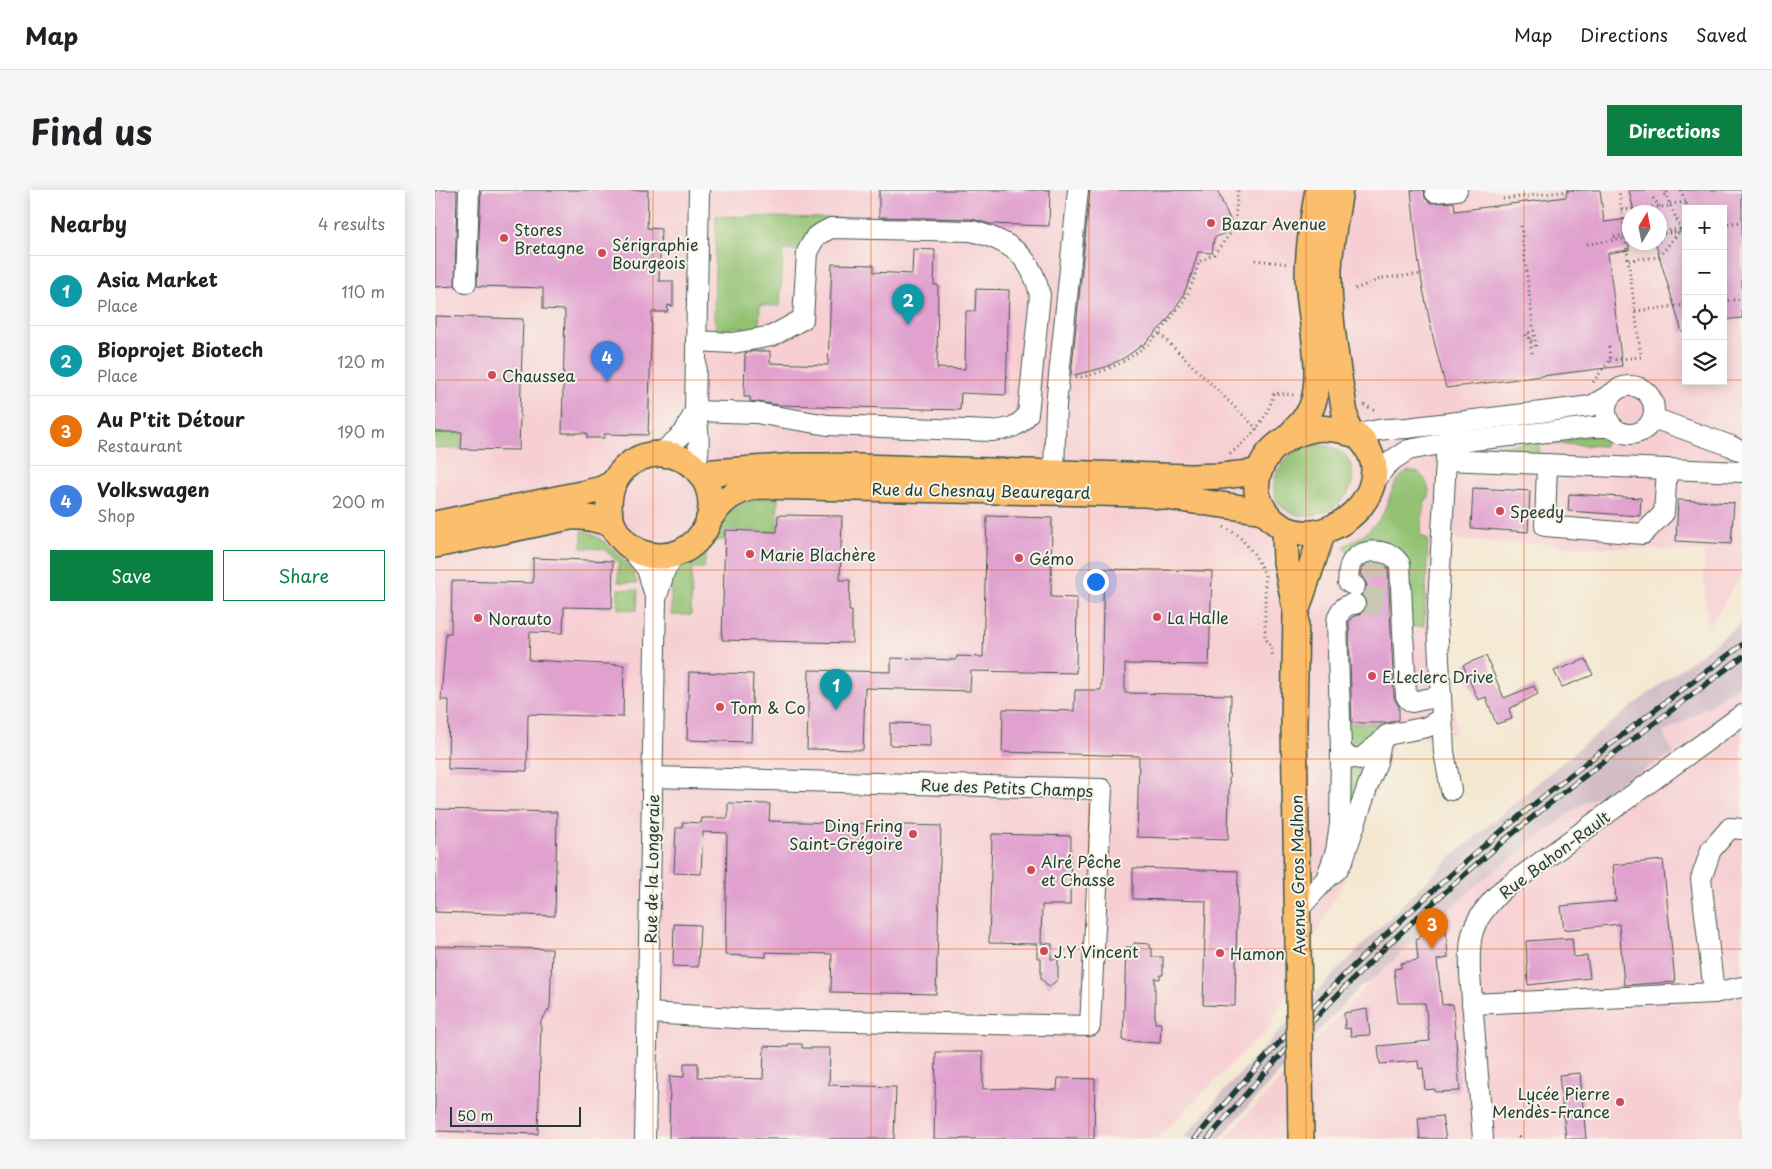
<!DOCTYPE html>
<html lang="en">
<head>
<meta charset="utf-8">
<style>
	:root { --surface:#fff; --page:#f6f6f6; --text:#202124; --muted:#757577; --line:#e0e0e0; --accent:#0b8043 }
	body { margin:0; font-family:"Playpen Sans",sans-serif; background:var(--page); color:var(--text) }
	.controls { position:absolute; right:15px; top:15px; display:grid; overflow:hidden; border-radius:0px; box-shadow:0 2px 12px #0003 }
	.controls button { width:45px; height:45px; display:grid; place-items:center; padding:0; border:0; border-bottom:1px solid var(--line); background:var(--surface); color:var(--text); font:25px sans-serif }
	.compass { position:absolute; left:1187px; top:15px; width:45px; height:45px; border-radius:50%; background:var(--surface); box-shadow:0 2px 12px #0003; rotate:10deg }
	.scale { position:absolute; left:15px; bottom:12px; width:131px; box-sizing:border-box; padding-left:5px; border:2px solid #1f3d34; border-top:0; font-size:14px; line-height:18px; white-space:nowrap; color:#1f3d34; -webkit-text-stroke:4px #f7f3e8; paint-order:stroke }
	.you { position:absolute; left:660px; top:391px; width:18px; height:18px; margin:-12px; border:4px solid #fff; border-radius:50%; background:#1a73e8; box-shadow:0 0 0 8px #1a73e833 }
	.badge { display:grid; place-items:center; width:32px; height:32px; border-radius:50%; background:var(--accent); color:#fff; font-size:16px; font-weight:700 }
	.pin { position:absolute; translate:-50% -41px; filter:drop-shadow(0 1px 2px #0008) }
	.pin::after { content:''; position:absolute; top:26px; width:18px; height:15px; background:inherit; clip-path:polygon(0 0,100% 0,50% 100%) }
	.list { margin:0; padding:0; list-style:none }
	h2 { display:flex; justify-content:space-between; align-items:center; height:65px; margin:0; padding:0 20px; font-size:21px }
	h2 small { font-size:16px; font-weight:400; color:var(--muted) }
	.list li { display:grid; grid-template-columns:32px 1fr auto; gap:15px; align-items:center; box-sizing:border-box; height:70px; padding:0 20px; border-top:1px solid var(--line) }
	.list b { display:block; font-size:19px; white-space:nowrap }
	.list p { margin:0; font-size:16px; white-space:nowrap; color:var(--muted) }
	.list em { font-size:16px; font-style:normal; color:var(--muted) }
	.actions { display:flex; gap:10px; padding:15px 20px }
	.actions a { flex:1; padding:11px 0; border:1px solid var(--accent); border-radius:0px; text-align:center; font-size:18px; color:var(--accent) }
	.actions .main { background:var(--accent); color:#fff }
	.icon { flex:none; width:28px; height:28px; fill:none; stroke:currentColor; stroke-width:2; stroke-linecap:round; stroke-linejoin:round }
	.map { position:relative; flex:none; width:1307px; height:949px; overflow:hidden; border-radius:0px }
	header { display:flex; align-items:center; gap:30px; box-sizing:border-box; height:70px; padding:0 25px; background:var(--surface); border-bottom:1px solid var(--line) }
	header strong { font-size:24px }
	nav { display:flex; gap:28px; margin-inline-start:auto; font-size:18px }
	.intro { display:flex; align-items:center; justify-content:space-between; box-sizing:border-box; height:120px; padding:0 30px }
	h1 { margin:0; font-size:35px }
	.button { padding:12px 22px; border-radius:0px; background:var(--accent); color:#fff; font-size:18px; font-weight:700 }
	main { display:flex; gap:30px; padding:0 30px }
	aside { flex:1; background:var(--surface); border-radius:0px; box-shadow:0 2px 12px #0003 }
	.map>svg:first-child { display:block }
	.built { fill:#f7cfd3; fill-rule:evenodd }
	.industrial { fill:#d2bdc7 }
	.green { fill:#92c272; stroke:#588053 }
	.building { fill:#e1a1cf }
	.lines { fill:none; stroke-linecap:round; stroke-linejoin:round }
	.minor-tunnel { stroke:#c9c6b2; stroke-width:20; stroke-dasharray:20 10; stroke-linecap:butt }
	.minor-casing { stroke:#3f574c; stroke-width:22 }
	.major-casing { stroke:#3f574c; stroke-width:28 }
	.path { stroke:#3f574c; stroke-width:3; stroke-dasharray:1 4; stroke-linecap:butt }
	.minor { stroke:#fff; stroke-width:20 }
	.major { stroke:#fabe6d; stroke-width:25 }
	.rail-casing { stroke:#1f3d34; stroke-width:5.5 }
	.rail { stroke:#f7f3e8; stroke-width:4; stroke-dasharray:11; stroke-linecap:butt }
	.major-bridge-casing { stroke:#3f574c; stroke-width:28; stroke-linecap:butt }
	.major-bridge { stroke:#fabe6d; stroke-width:25 }
	.grid { fill:none; stroke:#de580e; stroke-width:1; stroke-opacity:0.55 }
	.poi-dot { fill:#d1495b; stroke:#f7f3e8; stroke-width:2 }
	.labels { text-anchor:middle; dominant-baseline:central; stroke-width:4; stroke-linejoin:round; paint-order:stroke }
	.poi-label { font-size:16px; fill:#1f3d34; stroke:#f7f3e8; text-anchor:start }
	.street-label { font-size:16px; fill:#1f3d34; stroke:#f7f3e8 }
</style>
</head>
<body>
<header>
<strong>Map</strong>
<nav><a>Map</a><a>Directions</a><a>Saved</a></nav>
</header>
<div class="intro"><h1>Find us</h1><a class="button">Directions</a></div>
<main>
<aside>
<h2>Nearby<small>4 results</small></h2>
<ul class="list">
<li><span class="badge" style="background:#0f9aa8">1</span><div><b>Asia Market</b><p>Place</p></div><em>110 m</em></li>
<li><span class="badge" style="background:#0f9aa8">2</span><div><b>Bioprojet Biotech</b><p>Place</p></div><em>120 m</em></li>
<li><span class="badge" style="background:#e8710a">3</span><div><b>Au P'tit Détour</b><p>Restaurant</p></div><em>190 m</em></li>
<li><span class="badge" style="background:#3f7fe0">4</span><div><b>Volkswagen</b><p>Shop</p></div><em>200 m</em></li>
</ul>
<div class="actions"><a class="main">Save</a><a>Share</a></div>
</aside>
<div class="map">
<svg width="1307" height="949" viewBox="0 0 1307 949">
	<rect width="100%" height="100%" fill="#f7f3e8"/>
	<filter id="ink" filterUnits="userSpaceOnUse"><feTurbulence type="fractalNoise" baseFrequency=".02" numOctaves="2"/><feDisplacementMap in="SourceGraphic" scale="10" xChannelSelector="R" yChannelSelector="G"/><feConvolveMatrix kernelMatrix="1 2 1 2 8 2 1 2 1" color-interpolation-filters="sRGB"/></filter>
	<filter id="wash" filterUnits="userSpaceOnUse"><feTurbulence type="fractalNoise" baseFrequency=".0096" numOctaves="4" result="noise"/><feDisplacementMap in="SourceGraphic" scale="20" xChannelSelector="R" yChannelSelector="G"/><feGaussianBlur stdDeviation="1.12" result="paint"/><feColorMatrix in="noise" values="0 0 0 0 0 0 0 0 0 0 0 0 0 0 0 0 0 1.4 0 .05"/><feComposite in="paint" operator="in"/></filter>
	<g filter="url(#wash)">
		<rect width="100%" height="100%" fill="#f4e8d2"/>
		<g class="built">
			<path d="M0 0H1307V383L1272 440 1268 362 1017 350 1013 413 1021 544 958 550 910 688 833 839 721 949H0ZM1251 19H1288V191H1251ZM1194 22H1224V52H1194Z"/>
			<polygon points="1307,491 1307,949 790,949 937,790 1043,694 1141,618 1239,563 1228,543 1273,517"/>
		</g>
		<polygon class="industrial" points="1307,433 1307,491 1273,517 1228,543 1239,563 1141,618 1043,694 937,790 924,798 804,926 785,949 748,949 794,895 885,798 961,721 1019,665 1137,564 1196,517"/>
		<g class="green">
			<polygon points="281,26 444,29 442,33 391,33 364,60 348,60 345,116 325,115 324,138 298,137 295,144 282,143 279,126"/>
			<polygon points="0,242 27,242 26,259 0,258"/>
			<polygon points="1157,246 1164,247 1170,251 1170,256 1105,253 1104,266 1046,263 1046,258"/>
			<path d="M881 255C925 254 930 304 892 321 886 323 880 326 874 326 822 326 831 261 881 255Z"/>
			<path d="M974 281 984 283C991 290 995 298 994 307L990 311 985 345 993 349 989 436 974 437 973 378 968 360 959 356 913 363 909 356C923 349 936 341 946 327 955 313 956 289 974 281Z"/>
			<path d="M343 308 342 342 290 340 289 350C272 350 271 365 269 378H257L256 425H236V395L242 377 266 360 283 335 296 320 315 310Z"/>
			<path d="M147 340C169 348 195 370 202 393L183 392 184 373 169 359 147 358Z"/>
			<polygon points="183,399 203,400 202,420 183,419"/>
			<path d="M910 533 965 534C944 536 939 540 929 559L915 560Z"/>
			<polygon points="910,575 931,575 909,639"/>
		</g>
		<g id="blocks">
			<g class="building">
				<polygon points="0,0 22,0 20,96 0,97"/>
				<polygon points="46,0 213,0 212,38 226,39 224,91 238,91 238,116 233,115 232,122 217,122 213,245 169,244 169,248 152,248 152,243 127,243 130,120 108,119 108,98 42,96"/>
				<polygon points="444,0 615,0 614,36 555,34 537,29 444,27"/>
				<polygon points="655,0 782,0 799,39 779,48 777,63 763,62 756,86 748,106 731,132 710,153 689,168 671,177 636,186"/>
				<polygon points="976,0 989,0 990,8 995,13 1019,12 1020,21 1131,7 1132,0 1165,0 1169,32 1194,29 1194,60 1173,63 1187,176 1011,198 998,147 988,99 983,68"/>
				<polygon points="1194,0 1307,0 1307,128 1288,130 1288,19 1251,19 1251,142 1247,142 1220,52 1224,52 1224,22 1199,22"/>
				<polygon points="478,59 500,60 499,95 503,95 502,178 530,179 531,121 540,121 541,99 574,100 571,205 526,203 525,220 344,215 315,211 315,207 309,207 310,163 321,161 335,161 335,173 393,175 397,74 439,75 439,82 477,84"/>
				<polygon points="0,126 88,129 84,260 26,259 27,242 0,242"/>
				<polygon points="1038,298 1095,301 1093,342 1036,338"/>
				<polygon points="1134,304 1206,308 1205,326 1133,321"/>
				<polygon points="1243,310 1299,313 1296,354 1241,351"/>
				<polygon points="343,325 407,326 405,390 415,390 414,421 417,421 417,453 287,450 290,340 342,342"/>
				<polygon points="552,326 617,328 616,407 642,408 641,483 536,481 535,501 430,498 428,560 372,559 374,480 456,482 456,468 521,470 522,466 548,467"/>
				<polygon points="98,368 178,371 177,418 129,417 128,443 95,442 94,470 189,475 188,527 93,524 92,581 13,579 14,510 6,510 11,443 16,443 17,391 98,393"/>
				<polygon points="933,374 945,374 953,378 959,507 964,517 964,530 952,533 917,533 914,432 917,427 926,424 931,419 932,413 927,405 930,401 932,395 925,383 928,377"/>
				<polygon points="669,379 777,381 774,475 690,474 690,503 796,505 793,650 702,647 704,566 567,562 568,519 639,521 640,500 666,500"/>
				<polygon points="1051,466 1069,508 1099,496 1103,504 1074,519 1077,529 1061,534 1051,507 1043,510 1028,475"/>
				<polygon points="1151,469 1158,485 1127,497 1119,481"/>
				<polygon points="254,482 318,484 316,552 252,550"/>
				<polygon points="455,533 495,534 495,556 455,555"/>
				<polygon points="293,613 335,614 334,631 506,636 501,804 396,802 397,764 331,762 331,767 290,765 292,643 268,642 266,684 239,683 241,638 248,638 248,632 266,633 267,628 293,628"/>
				<polygon points="0,619 122,622 120,726 0,722"/>
				<polygon points="557,644 636,646 635,715 607,715 606,753 617,754 616,769 623,769 623,789 614,797 606,788 606,768 602,768 602,754 554,753"/>
				<polygon points="1228,670 1240,792 1189,795 1184,734 1129,740 1126,716 1181,711 1178,675"/>
				<polygon points="698,678 803,681 800,816 768,815 771,711 698,709"/>
				<polygon points="239,734 265,735 263,777 238,776"/>
				<polygon points="1011,739 1013,768 1002,770 1007,815 1018,814 1025,901 1000,902 1000,899 990,900 988,878 984,879 983,871 945,874 943,856 995,851 990,813 963,813 959,779 966,778 966,773 983,770 981,750 992,741"/>
				<polygon points="1137,748 1139,767 1152,766 1155,788 1093,795 1091,751"/>
				<polygon points="699,753 715,754 715,758 717,758 717,767 728,767 728,785 725,785 725,789 720,788 720,833 726,833 725,853 688,851 691,757 699,757"/>
				<polygon points="0,756 117,759 115,818 106,831 103,944 0,941"/>
				<polygon points="932,819 935,845 916,846 915,838 910,839 909,823"/>
				<polygon points="353,854 367,854 367,858 395,858 394,895 461,897 459,949 234,949 235,886 249,887 249,873 263,873 263,887 328,889 329,856 353,857"/>
				<polygon points="501,862 548,862 548,899 585,898 622,900 623,888 660,889 659,949 499,949"/>
				<polygon points="1145,883 1151,949 1131,949 1124,885"/>
				<polygon points="1007,926 1011,949 985,949 983,928"/>
			</g>
		</g>
	</g>
	<g filter="url(#ink)">
		<use href="#blocks" fill-opacity="0" stroke="#3f574c" stroke-width="1"/>
		<g class="lines">
			<g class="minor-tunnel">
				<polyline points="925,414 957,414"/>
				<path d="M931 414C947 408 937 382 942 368"/>
			</g>
			<g class="minor-casing">
				<g id="minor">
					<polyline points="1000,2 1022,0"/>
					<polyline points="31,93 34,0"/>
					<circle cx="1195" cy="220" r="24"/>
					<path d="M260 221 321 223 393 235 557 241C573 239 583 238 593 224L605 105C596 65 575 51 537 41L396 38 381 46 372 62 368 129 337 146 298 153 261 151"/>
					<polyline points="1218,228 1296,256 1307,262"/>
					<path d="M921 246C937 239 954 239 972 238L1156 216 1178 203"/>
					<polyline points="1011,253 1011,270 1002,433 1009,562 1016,600"/>
					<polyline points="226,263 249,243 260,221"/>
					<polyline points="1011,270 1307,282"/>
					<polyline points="1112,274 1110,336 1208,344 1229,323 1232,279"/>
					<path d="M260 278C266 259 264 239 260 221L264 0"/>
					<polyline points="619,283 621,215 643,0"/>
					<polyline points="936,297 950,277 959,269 973,260 1011,253 1158,237 1178,237"/>
					<polyline points="194,357 212,379 221,409"/>
					<path d="M920 396 913 392C914 388 913 383 914 380 916 362 939 358 953 364 958 365 962 370 965 374L971 506 973 509 977 512 1006 506"/>
					<polyline points="906,560 913,567 925,569 946,552 952,545 992,537 1007,528"/>
					<path d="M891 689 901 661 905 634 906 560 902 431C904 421 909 414 920 414"/>
					<polyline points="863,720 891,689 902,680 908,670 932,598 942,572 946,552"/>
					<polyline points="1279,803 1266,689 1276,660 1295,638 1307,639"/>
					<polyline points="1037,814 1279,803 1307,797"/>
					<polyline points="213,823 318,829 655,836 667,599 218,587"/>
					<polyline points="210,949 221,409 230,380 240,364"/>
					<path d="M1048 949 1035 784C1034 741 1036 733 1066 701L1307 525"/>
				</g>
			</g>
			<g class="major-casing">
				<g id="major">
					<path d="M905 0C901 26 895 53 894 80 893 134 905 189 913 243"/>
					<path d="M885 238C897 239 911 239 922 246 930 252 935 262 938 271 946 309 904 346 868 343 838 341 814 311 824 282 832 255 860 241 885 238Z"/>
					<path d="M854 246C862 237 873 228 877 216 890 183 874 124 873 87 873 58 878 29 883 0"/>
					<circle cx="225" cy="315" r="51"/>
					<polyline points="265,283 361,276 391,276 755,287 786,286 823,282"/>
					<path d="M274 329C288 309 298 302 322 296L710 304 829 321"/>
					<polyline points="0,334 146,304 167,299 178,293"/>
					<polyline points="850,340 851,372 861,422 859,535 863,754"/>
					<path d="M0 355 135 327C150 326 163 329 177 335"/>
					<polyline points="861,422 888,341"/>
					<polyline points="865,879 866,949"/>
				</g>
			</g>
			<g class="path">
				<polyline points="1227,0 1232,8"/>
				<polyline points="1245,0 1251,12 1252,19"/>
				<polyline points="1218,8 1224,16 1226,15"/>
				<polyline points="1068,9 1143,0"/>
				<polyline points="1235,14 1251,12"/>
				<polyline points="1187,20 1236,16"/>
				<polyline points="1288,34 1307,32"/>
				<polyline points="1086,36 1101,160"/>
				<polyline points="1224,42 1245,39"/>
				<polyline points="1224,44 1251,41"/>
				<polyline points="1179,47 1194,45"/>
				<polyline points="1152,54 1194,48"/>
				<polyline points="820,70 854,74"/>
				<polyline points="1194,70 1224,67 1246,39 1232,8 1232,0"/>
				<polyline points="920,99 948,88 988,84"/>
				<polyline points="1288,111 1307,109"/>
				<polyline points="1200,121 1251,115"/>
				<polyline points="725,144 822,239"/>
				<polyline points="1097,163 1094,143 1091,143 1091,146 1093,146 1094,151 1100,150"/>
				<polyline points="1175,170 1206,167 1184,0"/>
				<path d="M641 188C682 181 712 160 737 127 743 118 751 109 755 98 759 90 761 81 764 72L779 64 799 39 803 0"/>
				<polyline points="1158,192 1175,170 1174,153"/>
				<polyline points="929,215 941,221"/>
				<path d="M795 264C816 247 832 230 839 203L861 205"/>
				<polyline points="789,337 803,345 820,365 830,385 830,447 836,457 838,468"/>
				<polyline points="1084,946 1085,949"/>
			</g>
			<use href="#minor" class="minor"/>
			<use href="#major" class="major"/>
			<g class="rail-casing">
				<g id="rail">
					<path d="M760 949C849 841 950 740 1057 649 1138 581 1222 518 1307 455"/>
					<path d="M773 949C848 858 931 772 1019 694 1110 612 1210 541 1307 467"/>
				</g>
			</g>
			<use href="#rail" class="rail"/>
			<g class="major-bridge-casing">
				<polyline id="major-bridge" points="863,754 865,879"/>
			</g>
			<use href="#major-bridge" class="major-bridge"/>
		</g>
	</g>
	<path class="grid" d="M218 0V949M436 0V949M654 0V949M871 0V949M1089 0V949M0 190H1251M1288 190H1307M0 380H1307M0 569H1307M0 759H1307"/>
	<g class="poi-dot">
		<circle cx="776" cy="33" r="5"/>
		<circle cx="69" cy="48" r="5"/>
		<circle cx="167" cy="63" r="5"/>
		<circle cx="57" cy="185" r="5"/>
		<circle cx="1065" cy="321" r="5"/>
		<circle cx="315" cy="364" r="5"/>
		<circle cx="584" cy="368" r="5"/>
		<circle cx="722" cy="427" r="5"/>
		<circle cx="43" cy="428" r="5"/>
		<circle cx="937" cy="486" r="5"/>
		<circle cx="285" cy="517" r="5"/>
		<circle cx="478" cy="644" r="5"/>
		<circle cx="596" cy="680" r="5"/>
		<circle cx="609" cy="761" r="5"/>
		<circle cx="785" cy="763" r="5"/>
		<circle cx="1185" cy="912" r="5"/>
	</g>
	<g class="labels">
		<g class="poi-label">
			<text x="786" y="33">Bazar Avenue</text>
			<text x="79" y="39">Stores<tspan x="79" dy="18">Bretagne</tspan></text>
			<text x="177" y="54">Sérigraphie<tspan x="177" dy="18">Bourgeois</tspan></text>
			<text x="67" y="185">Chaussea</text>
			<text x="1075" y="321">Speedy</text>
			<text x="325" y="364">Marie Blachère</text>
			<text x="594" y="368">Gémo</text>
			<text x="732" y="427">La Halle</text>
			<text x="53" y="428">Norauto</text>
			<text x="947" y="486">E.Leclerc Drive</text>
			<text x="295" y="517">Tom &amp; Co</text>
			<text x="468" y="635" text-anchor="end">Ding Fring<tspan x="468" dy="18">Saint-Grégoire</tspan></text>
			<text x="606" y="671">Alré Pêche<tspan x="606" dy="18">et Chasse</tspan></text>
			<text x="619" y="761">J.Y Vincent</text>
			<text x="795" y="763">Hamon</text>
			<text x="1175" y="903" text-anchor="end">Lycée Pierre<tspan x="1175" dy="18">Mendès-France</tspan></text>
		</g>
		<g class="street-label">
			<text transform="translate(546 300) rotate(1)">Rue du Chesnay Beauregard</text>
			<text transform="translate(572 597) rotate(2)">Rue des Petits Champs</text>
			<text transform="translate(1119 664) rotate(-37)">Rue Bahon-Rault</text>
			<text transform="translate(216 679) rotate(-89)">Rue de la Longeraie</text>
			<text transform="translate(862 685) rotate(-91)">Avenue Gros Malhon</text>
		</g>
	</g>
</svg>
<div class="controls">
<button>+</button>
<button>−</button>
<button><svg class="icon" aria-label="locate" viewBox="0 0 24 24"><circle cx="12" cy="12" r="6"/><path d="M12 2v4M12 18v4M2 12h4M18 12h4"/></svg></button>
<button><svg class="icon" aria-label="layers" viewBox="0 0 24 24"><path d="M12 4l9 5-9 5-9-5zM3 14l9 5 9-5"/></svg></button>
</div>
<svg class="compass" viewBox="-18 -18 36 36"><path d="M0-13l5 13h-10z" fill="#e53935"/><path d="M0 13l5-13h-10z" fill="#757577"/></svg>
<div class="scale">50 m</div>
<div class="you"></div>
<div class="pin badge" style="left:401px;top:520px;background:#0f9aa8">1</div>
<div class="pin badge" style="left:473px;top:135px;background:#0f9aa8">2</div>
<div class="pin badge" style="left:997px;top:759px;background:#e8710a">3</div>
<div class="pin badge" style="left:172px;top:192px;background:#3f7fe0">4</div>
</div>
</main>
</body>
</html>
